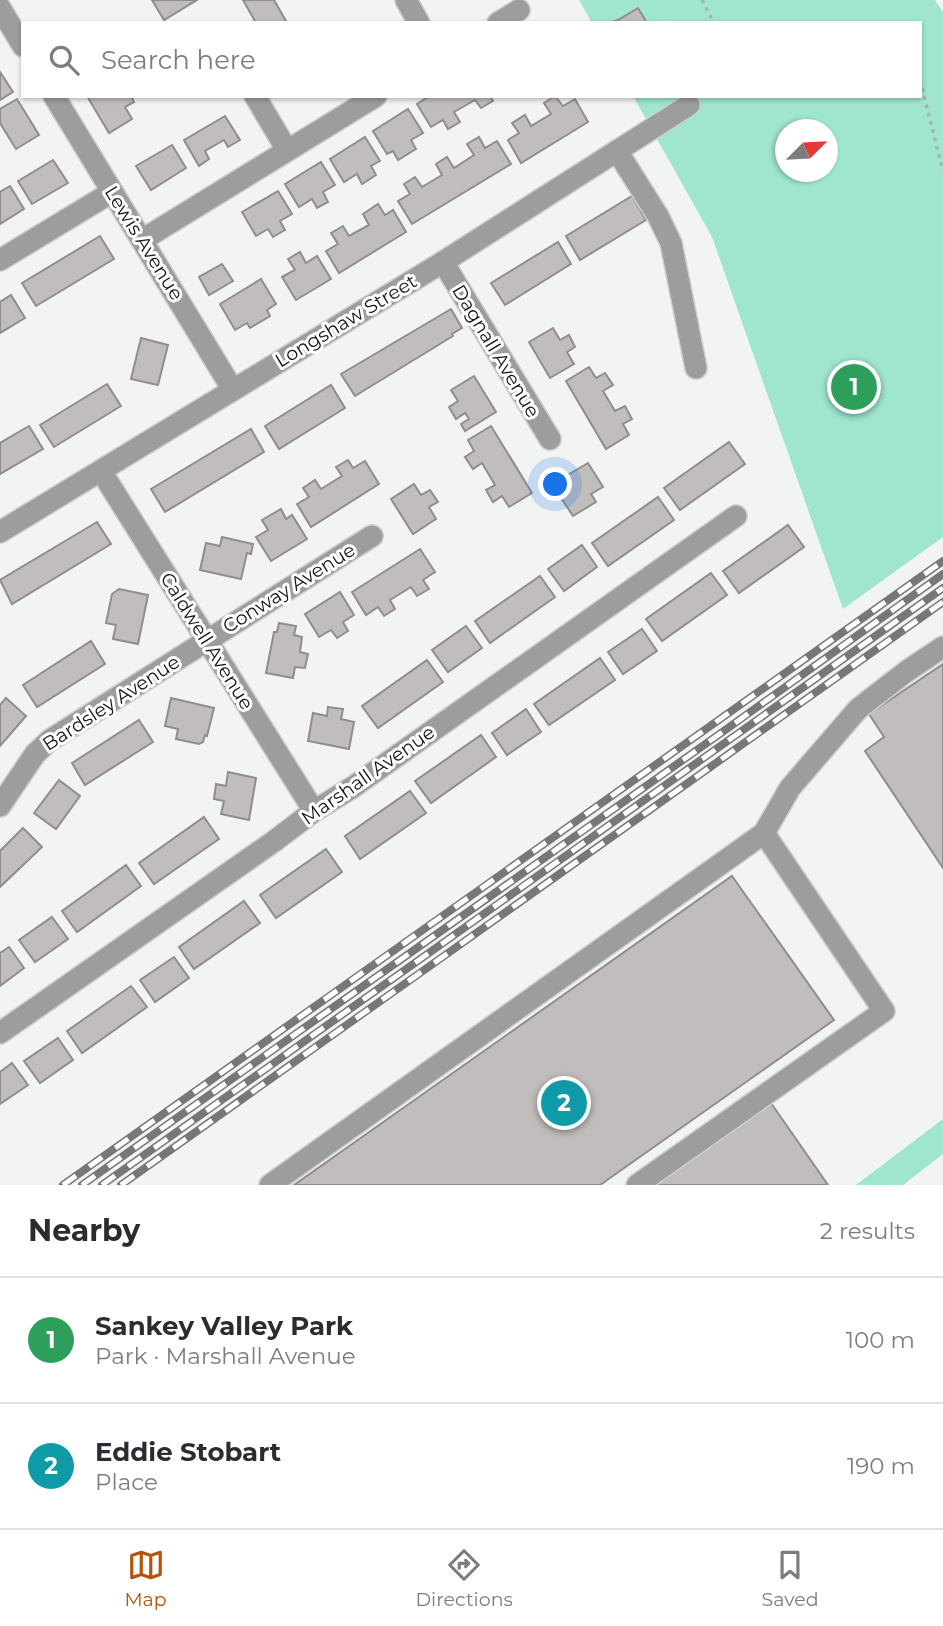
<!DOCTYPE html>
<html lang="en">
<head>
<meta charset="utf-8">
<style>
	:root { --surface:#fff; --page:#f7f7f7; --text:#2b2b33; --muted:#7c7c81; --line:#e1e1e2; --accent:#b45309 }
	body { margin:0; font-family:Montserrat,sans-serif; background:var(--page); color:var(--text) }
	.compass { position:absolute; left:775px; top:119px; width:63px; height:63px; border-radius:50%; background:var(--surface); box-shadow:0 2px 5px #0004; rotate:66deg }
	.you { position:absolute; left:556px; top:485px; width:24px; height:24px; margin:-18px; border:5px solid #fff; border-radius:50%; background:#1a73e8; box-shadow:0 0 0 10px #1a73e833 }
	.badge { display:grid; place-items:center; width:46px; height:46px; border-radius:50%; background:var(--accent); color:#fff; font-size:23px; font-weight:700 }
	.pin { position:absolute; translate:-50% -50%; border:4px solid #fff; box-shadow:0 2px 7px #0006 }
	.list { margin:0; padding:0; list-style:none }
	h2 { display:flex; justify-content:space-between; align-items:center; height:91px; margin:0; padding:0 28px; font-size:30px }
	h2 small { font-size:23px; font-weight:400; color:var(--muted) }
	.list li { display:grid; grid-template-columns:46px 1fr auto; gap:21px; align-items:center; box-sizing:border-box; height:126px; padding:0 28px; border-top:2px solid var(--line) }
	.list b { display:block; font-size:26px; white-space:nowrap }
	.list p { margin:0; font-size:23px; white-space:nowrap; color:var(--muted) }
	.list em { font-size:23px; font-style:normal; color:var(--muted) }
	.icon { flex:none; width:38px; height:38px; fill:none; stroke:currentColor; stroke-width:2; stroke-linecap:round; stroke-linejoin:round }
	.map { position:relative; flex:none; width:943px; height:1185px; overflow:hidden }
	.search { position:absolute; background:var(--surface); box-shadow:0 2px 5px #0004; left:21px; right:21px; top:21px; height:77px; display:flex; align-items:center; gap:18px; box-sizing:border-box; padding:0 24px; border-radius:0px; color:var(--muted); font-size:26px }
	.sheet { height:343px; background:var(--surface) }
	nav { display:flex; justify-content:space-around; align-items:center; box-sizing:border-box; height:98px; border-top:2px solid var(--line); background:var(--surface); font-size:19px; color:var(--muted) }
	nav a { display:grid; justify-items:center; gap:4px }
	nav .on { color:var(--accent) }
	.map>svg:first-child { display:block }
	.green { fill:#9fe5d0; fill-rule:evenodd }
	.building { fill:#c1bdbd; stroke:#918d8d; stroke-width:2 }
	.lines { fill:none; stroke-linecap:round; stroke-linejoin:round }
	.minor-casing { stroke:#cdd0cf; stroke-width:24 }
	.path { stroke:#aeb0af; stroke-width:3.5; stroke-dasharray:3.5 5; stroke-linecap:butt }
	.minor { stroke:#9c9e9d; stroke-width:21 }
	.rail-casing { stroke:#757877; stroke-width:8 }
	.rail { stroke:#fff; stroke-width:5; stroke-dasharray:16; stroke-linecap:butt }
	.labels { text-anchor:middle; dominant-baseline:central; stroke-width:6; stroke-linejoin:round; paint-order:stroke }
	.street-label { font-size:19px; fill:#121413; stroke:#fff }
</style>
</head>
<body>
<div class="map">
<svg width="943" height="1185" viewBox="0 0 943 1185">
	<rect width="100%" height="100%" fill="#f1f4f3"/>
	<g class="green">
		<path d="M579 0H935L943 12V537L843 609 712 237 633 96H920V23H592ZM786 130H828V172H786Z"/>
		<polygon points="943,1119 943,1154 903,1185 856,1185"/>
	</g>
	<g class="building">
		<polygon points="152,0 197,0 164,20"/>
		<polygon points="243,0 274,0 286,21 283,23 256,23"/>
		<polygon points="638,8 647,23 609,23 618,20"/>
		<polygon points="0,72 13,92 0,100"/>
		<polygon points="87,96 131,96 134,102 125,107 132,119 109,133"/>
		<polygon points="429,96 490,96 493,101 481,108 475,100 454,112 460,122 448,129 443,120 431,127 417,104"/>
		<polygon points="555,96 563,106 575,99 588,122 521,163 508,140 519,133 512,123 525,115 531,126 551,114 544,103"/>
		<polygon points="17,99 39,135 16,149 0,123 0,109"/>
		<polygon points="408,109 423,133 411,140 416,149 398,160 393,151 387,154 373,131"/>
		<polygon points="225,116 240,140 228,147 224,140 205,151 209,159 199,166 184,140"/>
		<polygon points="365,137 380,161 371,166 376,175 362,184 357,174 344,182 330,159"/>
		<polygon points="479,137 485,148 497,141 511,164 412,224 398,201 410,194 404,184 415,177 422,187 442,175 436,164 447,157 454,168 474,155 467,144"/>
		<polygon points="172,145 186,168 151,190 136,166"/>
		<polygon points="53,160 68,183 32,204 18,181"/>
		<polygon points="321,162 335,185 323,192 328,202 317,208 312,199 299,207 285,184"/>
		<polygon points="10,186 24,209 0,224 0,192"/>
		<polygon points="278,191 292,214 280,221 285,230 273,237 268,229 256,236 242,212"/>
		<polygon points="632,196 646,220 580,260 566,236"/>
		<polygon points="378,204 385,215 393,210 406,232 339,273 326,251 338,244 331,233 343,226 349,236 369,225 363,214"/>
		<polygon points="100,236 114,259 36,306 22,283"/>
		<polygon points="558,242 571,264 505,305 491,283"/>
		<polygon points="300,252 306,263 317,256 331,279 296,300 282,277 295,270 288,259"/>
		<polygon points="222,264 233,281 209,295 199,277"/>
		<polygon points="261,279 276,304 267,310 270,316 250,328 247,323 235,330 220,304"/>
		<polygon points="11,295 25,318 0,333 0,302"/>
		<polygon points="451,309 462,328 452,334 453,336 355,396 341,374"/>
		<polygon points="553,328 560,340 569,335 575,347 567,352 574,364 550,378 529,342"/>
		<polygon points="141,338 168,345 158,385 131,379"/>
		<polygon points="589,367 596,378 605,373 613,385 603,391 615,411 625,406 632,419 623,424 629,435 606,449 566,381"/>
		<polygon points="474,376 496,412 465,431 461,424 469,419 465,413 456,419 449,407 458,401 451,390"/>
		<polygon points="107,384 121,406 54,447 40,425"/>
		<polygon points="331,385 345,408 279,449 265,426"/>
		<polygon points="29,426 43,449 0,474 0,443"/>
		<polygon points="491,426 532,493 509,507 502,496 493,502 486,490 495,485 482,463 473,469 465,457 474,451 468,440"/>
		<polygon points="251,429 264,452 165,512 151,489"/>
		<polygon points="729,442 745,464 680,510 664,488"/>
		<polygon points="348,460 353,468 365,461 379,484 311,527 297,504 309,497 303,488 315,480 321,489 342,476 336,467"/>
		<polygon points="588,463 603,487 591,494 596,502 573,516 552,484"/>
		<polygon points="414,484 421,495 430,490 438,502 429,507 436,519 413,534 391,499"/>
		<polygon points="658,497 674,520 608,566 592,543"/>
		<polygon points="281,509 286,519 292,515 307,539 271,561 256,537 268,530 262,520"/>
		<polygon points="97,522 111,544 12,604 0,580"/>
		<polygon points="788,525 804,547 739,593 723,571"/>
		<polygon points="222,537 253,544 251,554 247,553 241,579 200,570 206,543 220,546"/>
		<polygon points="582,545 597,567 564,591 548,569"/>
		<polygon points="420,549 435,572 423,580 429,589 417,596 411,587 390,600 395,609 384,616 378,607 366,615 352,592"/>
		<polygon points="711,573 727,595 662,641 646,619"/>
		<polygon points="540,576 555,597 490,643 475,621"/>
		<polygon points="119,589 148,595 138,644 113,639 116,625 106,623 112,594"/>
		<polygon points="340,592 354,615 343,622 348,631 337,638 331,630 319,637 305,614"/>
		<polygon points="279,623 296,626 294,635 302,637 300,652 308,654 305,668 295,667 293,678 266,673 274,632 277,632"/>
		<polygon points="466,626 482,648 448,672 432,650"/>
		<polygon points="642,629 657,651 623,674 608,652"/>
		<polygon points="91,641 105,664 37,707 23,685"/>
		<polygon points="600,658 615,680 549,725 534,704"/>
		<polygon points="427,660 443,682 378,728 362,706"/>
		<polygon points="943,664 943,868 865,751 884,737 869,714"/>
		<polygon points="6,698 26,716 0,746 0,705"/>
		<polygon points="171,698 214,708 207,736 205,735 203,742 199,744 176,739 178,729 165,726"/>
		<polygon points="328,707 343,709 341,719 354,722 349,749 308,741 313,713 327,716"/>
		<polygon points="526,709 541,732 507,755 492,733"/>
		<polygon points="139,720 153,742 85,785 72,763"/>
		<polygon points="481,735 496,757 431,803 415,781"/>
		<polygon points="228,772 256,778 249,820 221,814 224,801 214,799 216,784 226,786"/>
		<polygon points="59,780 80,796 56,829 34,813"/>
		<polygon points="410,791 426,813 360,859 345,836"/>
		<polygon points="204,817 219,839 154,884 139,863"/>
		<polygon points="23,828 42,847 0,887 0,851"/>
		<polygon points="326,849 342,872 276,918 260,895"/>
		<polygon points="126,865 141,886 77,932 62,911"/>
		<polygon points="732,876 834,1020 600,1185 294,1185"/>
		<polygon points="244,901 260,923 194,969 179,947"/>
		<polygon points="52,917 68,939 35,962 19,940"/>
		<polygon points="9,947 24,968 0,986 0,953"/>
		<polygon points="174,957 189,978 155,1002 140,980"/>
		<polygon points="131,986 147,1007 82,1053 67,1031"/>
		<polygon points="58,1038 73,1060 40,1083 24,1061"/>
		<polygon points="12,1063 28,1085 0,1104 0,1072"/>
		<polygon points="771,1103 828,1185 653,1185"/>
	</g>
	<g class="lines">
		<g class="minor-casing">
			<g id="minor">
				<polyline points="406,0 419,23"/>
				<polyline points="0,8 23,46"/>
				<polyline points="498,23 519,10"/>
				<polyline points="54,96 233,390"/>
				<polyline points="255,96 287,150"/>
				<polyline points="617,151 658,216 671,243 696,368"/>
				<polyline points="142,240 376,96"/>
				<polyline points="0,260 112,192"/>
				<polyline points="443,262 550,439"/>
				<polyline points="101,471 314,811"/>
				<polyline points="0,532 443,262 689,105"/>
				<polyline points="0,806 35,754 50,740 372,536"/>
				<polyline points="764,833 790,788 858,709 907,671 943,647"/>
				<polyline points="0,1033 273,842 314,811 353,787 736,516"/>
				<polyline points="270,1185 764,833 884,1011 637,1185"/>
			</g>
		</g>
		<g class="path">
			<polyline points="702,0 714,23"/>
			<polyline points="859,23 884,23"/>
			<polyline points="920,80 943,171"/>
		</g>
		<use href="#minor" class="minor"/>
		<g class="rail-casing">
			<g id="rail">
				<polyline points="63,1185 943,561"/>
				<polyline points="82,1185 721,733 943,574"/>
				<polyline points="102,1185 943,588"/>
				<polyline points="121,1185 943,602"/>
			</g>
		</g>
		<use href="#rail" class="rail"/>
	</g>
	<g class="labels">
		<g class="street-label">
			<text transform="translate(144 243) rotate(58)">Lewis Avenue</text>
			<text transform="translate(346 321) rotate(-31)">Longshaw Street</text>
			<text transform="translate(496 351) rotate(59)">Dagnall Avenue</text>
			<text transform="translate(289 588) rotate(-32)">Conway Avenue</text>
			<text transform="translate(207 641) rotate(58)">Caldwell Avenue</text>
			<text transform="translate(111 703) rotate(-33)">Bardsley Avenue</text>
			<text transform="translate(368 775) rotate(-35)">Marshall Avenue</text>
		</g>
	</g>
</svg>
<svg class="compass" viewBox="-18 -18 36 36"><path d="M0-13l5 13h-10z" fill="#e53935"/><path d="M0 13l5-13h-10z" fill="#7c7c81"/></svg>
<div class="you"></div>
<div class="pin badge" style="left:854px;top:387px;background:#2e9e5b">1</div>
<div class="pin badge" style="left:564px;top:1103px;background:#0f9aa8">2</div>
<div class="search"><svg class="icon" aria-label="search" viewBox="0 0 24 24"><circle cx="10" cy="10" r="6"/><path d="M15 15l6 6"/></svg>Search here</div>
</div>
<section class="sheet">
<h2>Nearby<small>2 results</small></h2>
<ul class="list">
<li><span class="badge" style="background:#2e9e5b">1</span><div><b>Sankey Valley Park</b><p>Park · Marshall Avenue</p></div><em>100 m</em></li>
<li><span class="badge" style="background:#0f9aa8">2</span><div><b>Eddie Stobart</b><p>Place</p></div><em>190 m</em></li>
</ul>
</section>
<nav>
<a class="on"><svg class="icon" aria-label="map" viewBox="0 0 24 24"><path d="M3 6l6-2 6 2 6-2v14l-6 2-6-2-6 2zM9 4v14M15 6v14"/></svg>Map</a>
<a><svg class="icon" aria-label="directions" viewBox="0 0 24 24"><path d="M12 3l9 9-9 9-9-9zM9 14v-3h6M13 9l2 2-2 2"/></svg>Directions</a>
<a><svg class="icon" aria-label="saved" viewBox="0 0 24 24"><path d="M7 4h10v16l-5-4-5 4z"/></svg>Saved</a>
</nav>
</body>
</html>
